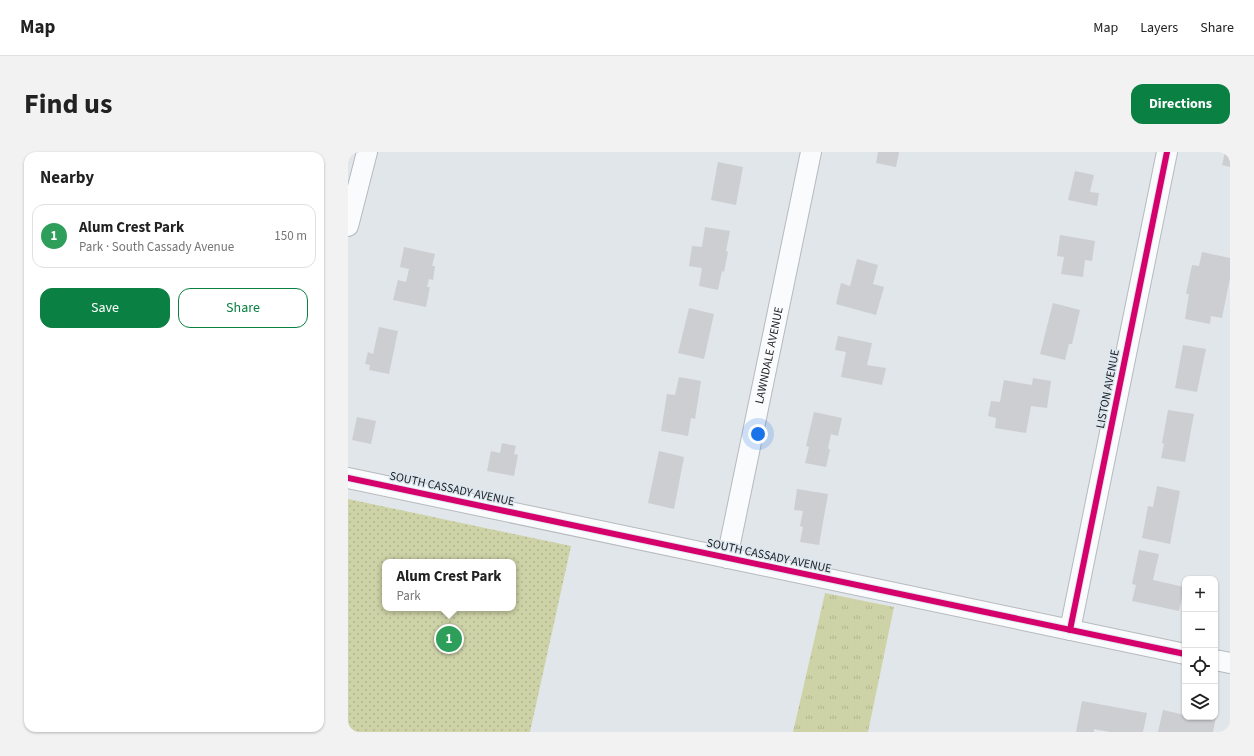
<!DOCTYPE html>
<html lang="en">
<head>
<meta charset="utf-8">
<style>
	:root { --surface:#fff; --page:#f2f2f2; --text:#222; --muted:#767676; --line:#e0e0e0; --accent:#0b8043 }
	body { margin:0; font-family:"Source Sans 3",sans-serif; background:var(--page); color:var(--text) }
	.controls { position:absolute; right:12px; bottom:12px; display:grid; overflow:hidden; border-radius:8px; box-shadow:0 1px 3px #0004 }
	.controls button { width:36px; height:36px; display:grid; place-items:center; padding:0; border:0; border-bottom:1px solid var(--line); background:var(--surface); color:var(--text); font:20px sans-serif }
	.you { position:absolute; left:410px; top:282px; width:14px; height:14px; margin:-10px; border:3px solid #fff; border-radius:50%; background:#1a73e8; box-shadow:0 0 0 6px #1a73e833 }
	.badge { display:grid; place-items:center; width:26px; height:26px; border-radius:50%; background:var(--accent); color:#fff; font-size:13px; font-weight:700 }
	.pin { position:absolute; translate:-50% -50%; border:2px solid #fff; box-shadow:0 1px 4px #0006 }
	.popup { position:absolute; left:34px; top:407px; width:134px; height:52px; box-sizing:border-box; display:grid; place-content:center; border-radius:8px; background:var(--surface); filter:drop-shadow(0 1px 3px #0005); font-size:13px; white-space:nowrap; color:var(--muted) }
	.popup b { font-size:15px; color:var(--text) }
	.popup::after { content:''; position:absolute; left:50%; top:100%; margin-left:-8px; border:8px solid transparent; border-top-color:var(--surface) }
	.list { margin:0; padding:0; list-style:none }
	h2 { display:flex; justify-content:space-between; align-items:center; height:52px; margin:0; padding:0 16px; font-size:17px }
	h2 small { font-size:13px; font-weight:400; color:var(--muted) }
	.list li { display:grid; grid-template-columns:26px 1fr auto; gap:12px; align-items:center; box-sizing:border-box; height:64px; margin:0 8px 8px; padding:0 8px; border:1px solid var(--line); border-radius:12px }
	.list b { display:block; font-size:15px; white-space:nowrap }
	.list p { margin:0; font-size:13px; white-space:nowrap; color:var(--muted) }
	.list em { font-size:13px; font-style:normal; color:var(--muted) }
	.actions { display:flex; gap:8px; padding:12px 16px }
	.actions a { flex:1; padding:9px 0; border:1px solid var(--accent); border-radius:12px; text-align:center; font-size:14px; color:var(--accent) }
	.actions .main { background:var(--accent); color:#fff }
	.icon { flex:none; width:22px; height:22px; fill:none; stroke:currentColor; stroke-width:2; stroke-linecap:round; stroke-linejoin:round }
	.map { position:relative; flex:none; width:882px; height:580px; overflow:hidden; border-radius:12px }
	header { display:flex; align-items:center; gap:24px; box-sizing:border-box; height:56px; padding:0 20px; background:var(--surface); border-bottom:1px solid var(--line) }
	header strong { font-size:19px }
	nav { display:flex; gap:22px; margin-inline-start:auto; font-size:14px }
	.intro { display:flex; align-items:center; justify-content:space-between; box-sizing:border-box; height:96px; padding:0 24px }
	h1 { margin:0; font-size:28px }
	.button { padding:10px 18px; border-radius:12px; background:var(--accent); color:#fff; font-size:14px; font-weight:700 }
	main { display:flex; gap:24px; padding:0 24px }
	aside { flex:1; background:var(--surface); border-radius:12px; box-shadow:0 1px 3px #0004 }
	.map>svg:first-child { display:block }
	.grass { fill:url(#grass-tufts) }
	.park { fill:url(#park-dots); fill-rule:evenodd }
	.building { fill:#ccced2 }
	.lines { fill:none; stroke-linecap:round; stroke-linejoin:round }
	.minor-casing { stroke:#b6babe; stroke-width:22 }
	.minor { stroke:#fafbfc; stroke-width:20 }
	.cycleway-casing { stroke:#dde7ef; stroke-width:8 }
	.cycleway { stroke:#d6006c; stroke-width:6 }
	.labels { text-anchor:middle; dominant-baseline:central; stroke-width:3; stroke-linejoin:round; paint-order:stroke }
	.street-label { font-size:12px; fill:#202427; stroke:#dde7ef }
</style>
</head>
<body>
<header>
<strong>Map</strong>
<nav><a>Map</a><a>Layers</a><a>Share</a></nav>
</header>
<div class="intro"><h1>Find us</h1><a class="button">Directions</a></div>
<main>
<aside>
<h2>Nearby<small></small></h2>
<ul class="list">
<li><span class="badge" style="background:#2e9e5b">1</span><div><b>Alum Crest Park</b><p>Park · South Cassady Avenue</p></div><em>150 m</em></li>
</ul>
<div class="actions"><a class="main">Save</a><a>Share</a></div>
</aside>
<div class="map">
<svg width="882" height="580" viewBox="0 0 882 580">
	<defs>
		<pattern id="grass-tufts" width="24" height="20" patternUnits="userSpaceOnUse"><rect width="24" height="20" fill="#ced3a7"/><path d="M3 7l-1-3M5 7V3M7 7l1-3M15 17l-1-3M17 17v-4M19 17l1-3" fill="none" stroke="#b1b590"/></pattern>
		<pattern id="park-dots" width="8" height="8" patternUnits="userSpaceOnUse"><rect width="8" height="8" fill="#ced3a7"/><path d="M2 2h.1M6 6h.1" fill="none" stroke="#b1b590" stroke-width="1.8" stroke-linecap="round"/></pattern>
	</defs>
	<rect width="100%" height="100%" fill="#e1e6eb"/>
	<polygon class="grass" points="477,441 546,455 520,580 445,580"/>
	<path class="park" d="M0 347 223 394 182 580H0ZM37 410H165V456H37Z"/>
	<g class="building">
		<polygon points="530,0 551,0 548,15 528,11"/>
		<polygon points="877,0 882,0 882,15 874,13"/>
		<polygon points="370,10 395,15 388,53 363,48"/>
		<polygon points="727,19 746,23 742,40 751,41 749,54 720,48"/>
		<polygon points="357,75 382,79 378,99 380,100 376,120 374,119 370,138 351,134 354,116 341,114 344,94 354,95"/>
		<polygon points="712,83 747,89 744,109 737,108 735,125 713,122 716,105 709,104"/>
		<polygon points="56,95 87,102 84,114 87,114 85,128 81,127 79,135 82,135 78,155 45,148 50,128 58,130 61,117 52,115"/>
		<polygon points="854,100 882,106 882,126 874,166 863,164 862,172 837,167 841,142 838,142 844,113 851,114"/>
		<polygon points="509,107 530,113 525,132 536,135 528,163 488,152 493,131 502,134"/>
		<polygon points="705,151 732,158 724,192 721,192 717,208 692,202"/>
		<polygon points="341,156 366,162 356,207 330,201"/>
		<polygon points="31,175 50,179 41,222 21,218 22,213 17,212 20,200 25,202"/>
		<polygon points="490,184 524,191 519,213 538,216 534,233 493,225 498,200 487,198"/>
		<polygon points="835,193 858,197 849,240 827,236"/>
		<polygon points="331,225 353,229 347,267 343,266 340,284 313,279 319,242 327,243"/>
		<polygon points="685,226 703,229 699,256 683,254 678,281 647,276 648,266 640,264 643,249 652,250 656,228 684,233"/>
		<polygon points="820,258 846,262 837,310 813,306 816,292 814,291"/>
		<polygon points="466,260 494,266 490,284 483,282 480,296 482,298 478,315 457,311 461,295 458,294"/>
		<polygon points="9,265 28,269 23,292 4,288"/>
		<polygon points="154,291 168,294 166,302 170,303 166,324 139,319 143,299 152,301"/>
		<polygon points="311,299 336,305 326,357 300,351"/>
		<polygon points="809,334 832,339 822,392 794,386 800,354 805,355"/>
		<polygon points="449,337 480,342 471,393 452,390 455,375 452,374 455,359 446,358"/>
		<polygon points="791,398 811,402 805,428 836,435 831,459 784,449 788,433 784,432"/>
		<polygon points="734,549 799,561 795,580 762,580 746,577 746,580 728,580"/>
		<polygon points="815,558 837,563 837,565 868,565 865,580 810,580"/>
	</g>
	<g class="lines">
		<g class="minor-casing">
			<g id="minor">
				<polyline points="0,74 19,0"/>
				<polyline points="0,326 837,502"/>
				<path id="s1" d="M379 406 463 0"/>
				<polyline points="722,478 819,0"/>
				<polyline points="867,508 882,511"/>
			</g>
		</g>
		<use href="#minor" class="minor"/>
		<g class="cycleway-casing">
			<g id="cycleway">
				<polyline points="0,326 837,502"/>
				<polyline points="722,478 819,0"/>
			</g>
		</g>
		<use href="#cycleway" class="cycleway"/>
	</g>
	<g class="labels">
		<g class="street-label">
			<text stroke="none"><textPath href="#s1" startOffset="207">LAWNDALE AVENUE</textPath></text>
			<text transform="translate(760 237) rotate(-79)">LISTON AVENUE</text>
			<text transform="translate(104 337) rotate(12)">SOUTH CASSADY AVENUE</text>
			<text transform="translate(421 404) rotate(12)">SOUTH CASSADY AVENUE</text>
		</g>
	</g>
</svg>
<div class="controls">
<button>+</button>
<button>−</button>
<button><svg class="icon" aria-label="locate" viewBox="0 0 24 24"><circle cx="12" cy="12" r="6"/><path d="M12 2v4M12 18v4M2 12h4M18 12h4"/></svg></button>
<button><svg class="icon" aria-label="layers" viewBox="0 0 24 24"><path d="M12 4l9 5-9 5-9-5zM3 14l9 5 9-5"/></svg></button>
</div>
<div class="you"></div>
<div class="pin badge" style="left:101px;top:487px;background:#2e9e5b">1</div>
<div class="popup"><b>Alum Crest Park</b>Park</div>
</div>
</main>
</body>
</html>
